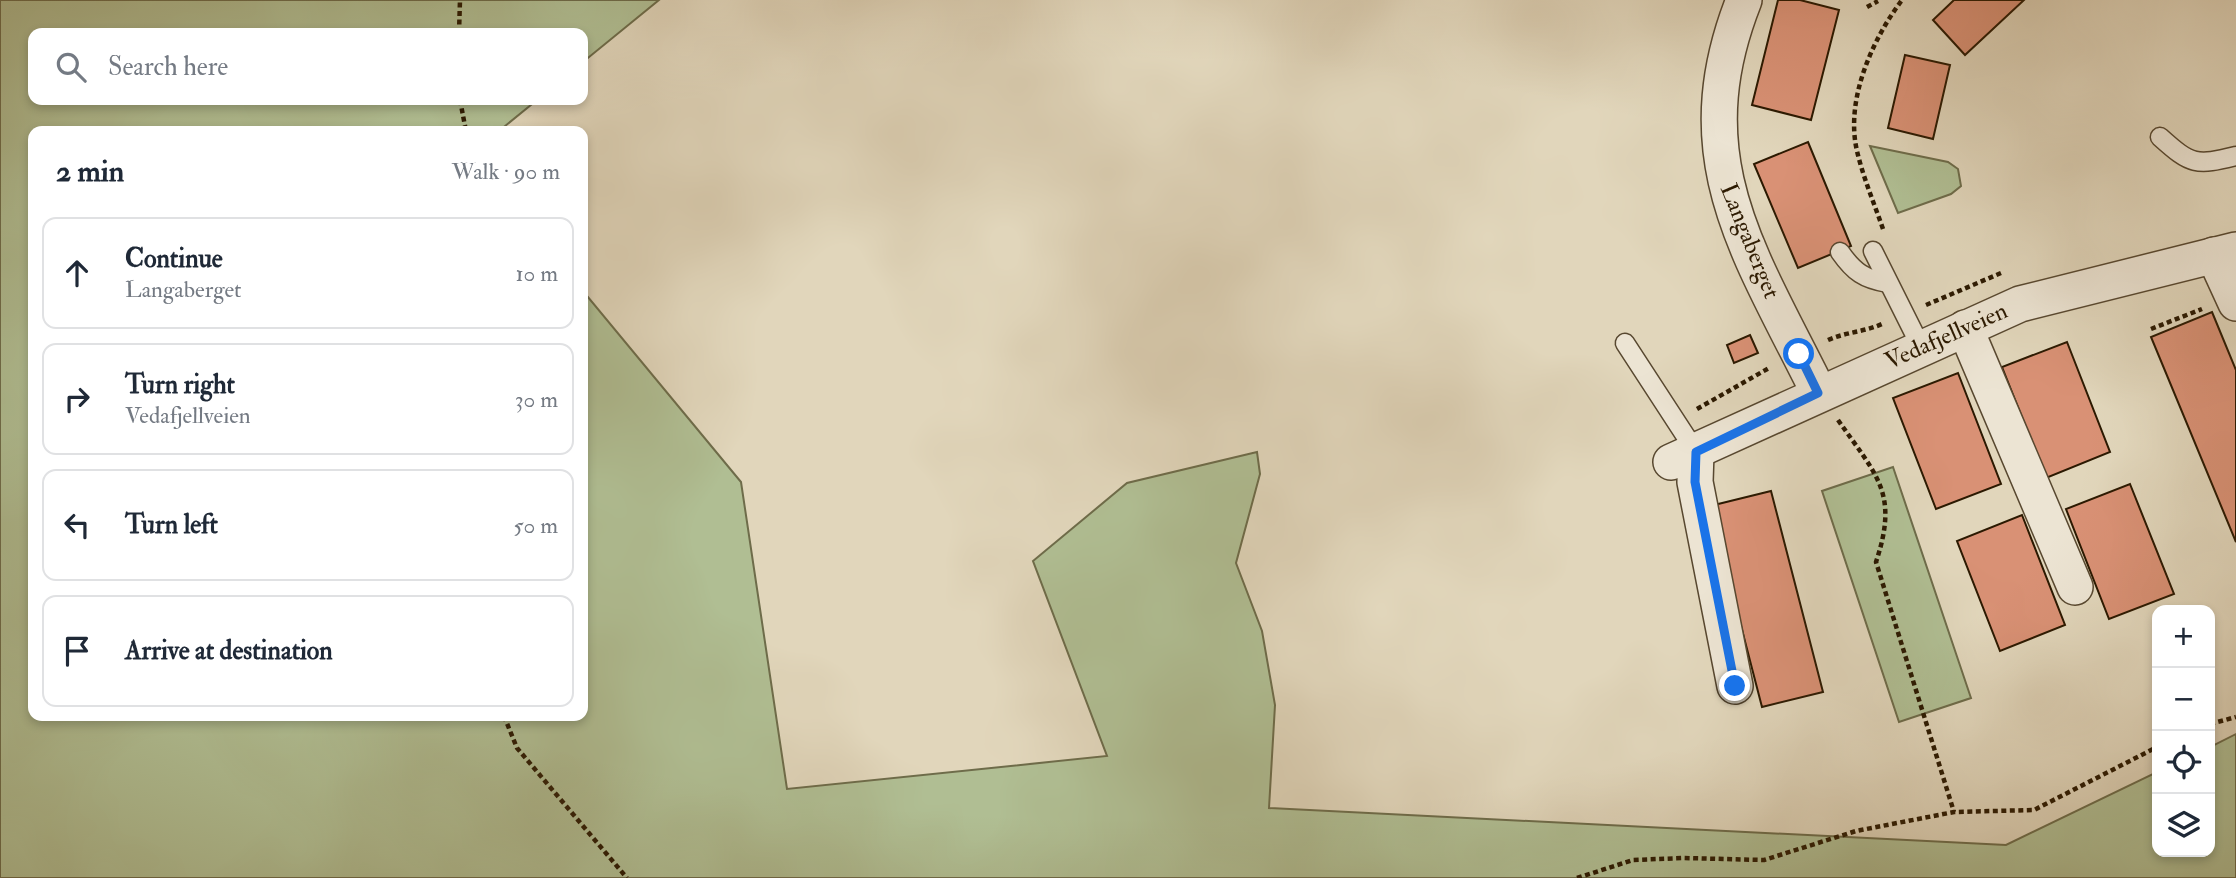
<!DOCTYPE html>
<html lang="en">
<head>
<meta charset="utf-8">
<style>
	:root { --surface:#fff; --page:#f2f2f3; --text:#1f2937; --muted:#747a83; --line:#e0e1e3 }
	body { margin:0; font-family:"IM FELL Double Pica",serif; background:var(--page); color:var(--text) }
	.controls { position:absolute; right:21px; bottom:21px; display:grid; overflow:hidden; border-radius:14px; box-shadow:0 4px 10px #0003 }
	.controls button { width:63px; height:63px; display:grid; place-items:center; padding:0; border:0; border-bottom:2px solid var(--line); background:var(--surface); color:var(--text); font:35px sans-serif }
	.stop { position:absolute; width:21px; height:21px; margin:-16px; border:5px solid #1a73e8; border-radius:50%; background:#fff }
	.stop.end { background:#1a73e8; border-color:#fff; box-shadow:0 2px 7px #0008 }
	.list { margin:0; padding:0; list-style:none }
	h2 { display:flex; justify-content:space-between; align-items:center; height:91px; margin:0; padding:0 28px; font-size:30px }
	h2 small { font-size:23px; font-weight:400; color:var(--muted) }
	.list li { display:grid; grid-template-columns:46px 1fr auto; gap:21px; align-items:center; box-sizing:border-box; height:112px; margin:0 14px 14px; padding:0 14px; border:2px solid var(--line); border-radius:14px }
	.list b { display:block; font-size:26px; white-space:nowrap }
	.list p { margin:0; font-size:23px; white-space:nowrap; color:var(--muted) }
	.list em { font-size:23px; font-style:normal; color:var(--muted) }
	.icon { flex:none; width:38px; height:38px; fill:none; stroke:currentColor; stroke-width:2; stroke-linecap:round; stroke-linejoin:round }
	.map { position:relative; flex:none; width:2236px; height:878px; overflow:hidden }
	.search { position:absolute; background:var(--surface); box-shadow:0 4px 10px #0003; left:28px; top:28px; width:560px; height:77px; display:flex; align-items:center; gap:18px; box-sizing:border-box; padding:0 24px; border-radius:14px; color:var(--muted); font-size:26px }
	.panel { position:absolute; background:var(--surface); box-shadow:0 4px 10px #0003; left:28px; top:126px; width:560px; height:595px; border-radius:14px }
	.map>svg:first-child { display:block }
	.green { fill:#b0be93; stroke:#6e6c4a; stroke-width:2 }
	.building { fill:#d99175; stroke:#2b1901; stroke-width:2 }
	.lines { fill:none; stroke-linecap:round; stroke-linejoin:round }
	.lane-casing { stroke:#584830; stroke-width:21 }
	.street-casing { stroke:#584830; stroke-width:38 }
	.path { stroke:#2b1901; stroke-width:4.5; stroke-dasharray:5 3.5; stroke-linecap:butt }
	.lane { stroke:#ece4d3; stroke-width:18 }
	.street { stroke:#ece4d3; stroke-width:35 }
	.route { stroke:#1a73e8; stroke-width:9 }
	.labels { text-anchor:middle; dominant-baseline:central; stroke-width:6; stroke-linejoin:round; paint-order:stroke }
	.street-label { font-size:24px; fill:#2b1901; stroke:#ece4d3 }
</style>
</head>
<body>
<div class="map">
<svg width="2236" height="878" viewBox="0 0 2236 878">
	<rect width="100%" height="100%" fill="#e1d6bb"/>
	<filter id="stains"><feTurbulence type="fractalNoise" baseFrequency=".00286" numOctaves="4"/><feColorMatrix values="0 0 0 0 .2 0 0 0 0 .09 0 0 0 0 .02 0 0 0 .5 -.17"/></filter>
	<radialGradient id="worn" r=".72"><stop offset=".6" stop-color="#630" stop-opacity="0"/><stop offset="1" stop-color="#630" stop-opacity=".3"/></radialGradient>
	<g class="green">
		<polygon points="0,0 659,0 583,62 583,33 33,33 33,100 537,100 499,131 33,131 33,716 583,716 583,291 741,482 787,789 1107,756 1033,561 1127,483 1257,452 1260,474 1236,563 1262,631 1275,705 1269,808 2006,845 2157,772 2157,852 2210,852 2210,747 2236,734 2236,878 0,878"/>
		<polygon points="1870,146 1948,162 1958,169 1961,186 1951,194 1898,213"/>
		<polygon points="1893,467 1971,698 1899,722 1822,491"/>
	</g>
	<g class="building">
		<polygon points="1778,0 1800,0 1839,10 1811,120 1752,105"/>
		<polygon points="1954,0 2024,0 1965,55 1933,20"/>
		<polygon points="1905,55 1950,65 1933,139 1888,128"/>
		<polygon points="1808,142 1851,246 1798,268 1754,164"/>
		<polygon points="2212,312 2236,370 2236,542 2151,337"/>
		<polygon points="1750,335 1758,353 1734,363 1727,345"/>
		<polygon points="2067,342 2110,452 2046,478 2002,367"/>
		<polygon points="1958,373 2001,484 1936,509 1893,398"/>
		<polygon points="2130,484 2174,594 2109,619 2066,509"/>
		<polygon points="1771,491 1823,692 1762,707 1710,506"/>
		<polygon points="2022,515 2065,625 2000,651 1957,541"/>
	</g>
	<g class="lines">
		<g class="lane-casing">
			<g id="lane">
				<path d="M2160 137C2191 165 2196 166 2236 156"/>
				<polyline points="1873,251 1921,347"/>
				<path d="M1840 252C1854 272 1864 279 1888 283"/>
				<polyline points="1625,343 1696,452"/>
			</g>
		</g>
		<g class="street-casing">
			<g id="street">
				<path d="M1744 0C1681 159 1750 253 1819 393"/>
				<polyline points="2214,255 2236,303"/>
				<polyline points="1965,328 2075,587"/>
				<polyline points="1696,452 1695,482 1735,686"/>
				<polyline points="1671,462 2020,304 2236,250"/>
			</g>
		</g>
		<g class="path">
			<polyline points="1867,7 1878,1"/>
			<polyline points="459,33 460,0"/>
			<polyline points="460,100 466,131"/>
			<path d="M1883 229C1874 203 1863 177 1857 151 1845 100 1872 40 1902 0"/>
			<polyline points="1926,305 2001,273"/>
			<polyline points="2151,329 2202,309"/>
			<path d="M1828 340C1846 332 1864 332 1882 324"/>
			<polyline points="1697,409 1769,368"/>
			<path d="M1838 420C1877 476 1899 493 1876 562L1954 812"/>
			<polyline points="504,716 517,748 627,878"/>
			<polyline points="2210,724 2236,717"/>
			<polyline points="1577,878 1633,860 1684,858 1764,860 1856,831 1954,812 2034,810 2157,747"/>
		</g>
		<use href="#lane" class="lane"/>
		<use href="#street" class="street"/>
	</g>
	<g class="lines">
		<polyline class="route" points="1735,686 1695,482 1696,452 1818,393 1799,354"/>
	</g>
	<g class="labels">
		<g class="street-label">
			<text transform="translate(1750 241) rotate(68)">Langaberget</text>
			<text transform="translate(1946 336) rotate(-24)">Vedafjellveien</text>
		</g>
	</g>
	<rect width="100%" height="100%" filter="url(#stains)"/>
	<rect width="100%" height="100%" fill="url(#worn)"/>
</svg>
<div class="controls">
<button>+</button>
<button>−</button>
<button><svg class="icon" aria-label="locate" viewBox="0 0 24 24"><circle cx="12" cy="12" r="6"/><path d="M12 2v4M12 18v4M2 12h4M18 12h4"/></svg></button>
<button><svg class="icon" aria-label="layers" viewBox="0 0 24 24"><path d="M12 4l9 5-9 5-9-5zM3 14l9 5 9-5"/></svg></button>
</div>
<div class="stop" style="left:1799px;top:354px"></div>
<div class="stop end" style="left:1735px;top:686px"></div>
<div class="search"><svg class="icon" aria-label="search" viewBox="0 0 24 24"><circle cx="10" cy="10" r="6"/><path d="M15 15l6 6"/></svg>Search here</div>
<section class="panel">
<h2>2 min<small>Walk · 90 m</small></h2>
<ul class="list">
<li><svg class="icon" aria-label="ahead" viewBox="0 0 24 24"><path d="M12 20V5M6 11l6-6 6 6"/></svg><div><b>Continue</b><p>Langaberget</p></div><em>10 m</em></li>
<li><svg class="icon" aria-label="right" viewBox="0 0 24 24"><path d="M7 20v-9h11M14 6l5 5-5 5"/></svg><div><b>Turn right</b><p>Vedafjellveien</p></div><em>30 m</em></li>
<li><svg class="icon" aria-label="left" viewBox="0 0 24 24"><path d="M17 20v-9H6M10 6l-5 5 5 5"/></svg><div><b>Turn left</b></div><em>50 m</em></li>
<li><svg class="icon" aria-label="arrive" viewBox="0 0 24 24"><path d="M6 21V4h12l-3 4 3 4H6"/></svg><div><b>Arrive at destination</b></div></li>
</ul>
</section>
</div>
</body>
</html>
